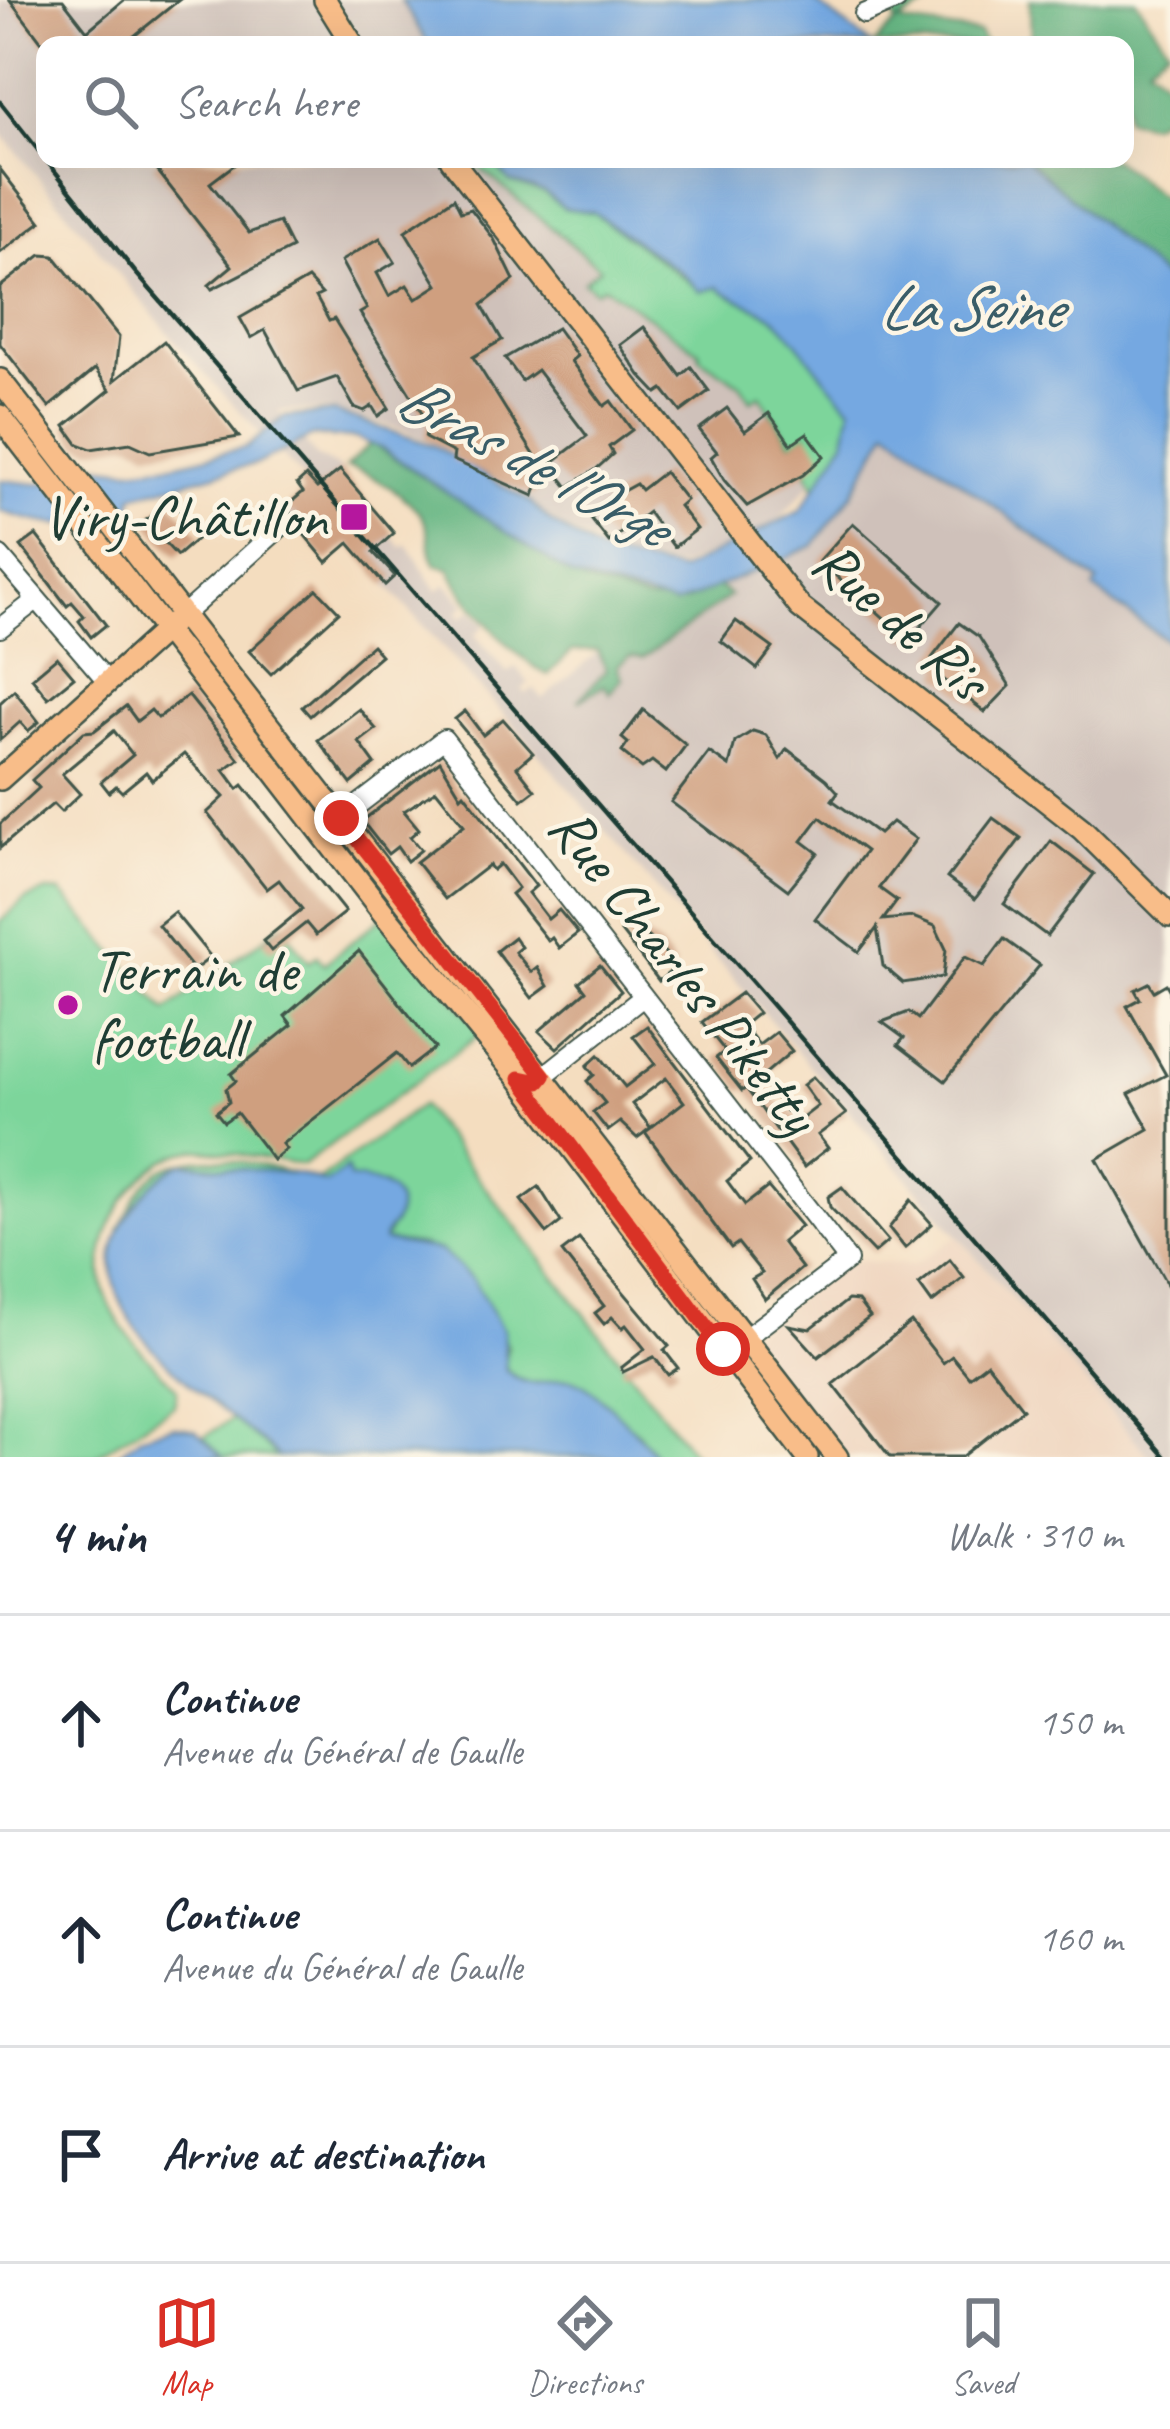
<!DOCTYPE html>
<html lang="en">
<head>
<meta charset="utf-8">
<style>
	:root { --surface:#fff; --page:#f2f2f3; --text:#1f2937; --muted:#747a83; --line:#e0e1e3; --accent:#d93025 }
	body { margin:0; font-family:Caveat,sans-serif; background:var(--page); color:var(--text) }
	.stop { position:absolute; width:36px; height:36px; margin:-27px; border:9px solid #d93025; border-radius:50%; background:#fff }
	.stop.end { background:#d93025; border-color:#fff; box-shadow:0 3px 12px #0008 }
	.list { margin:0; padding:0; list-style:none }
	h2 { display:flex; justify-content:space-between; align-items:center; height:156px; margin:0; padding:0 48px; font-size:51px }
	h2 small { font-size:39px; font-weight:400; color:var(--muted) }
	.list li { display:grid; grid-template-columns:78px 1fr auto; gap:36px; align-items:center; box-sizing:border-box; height:216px; padding:0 48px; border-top:3px solid var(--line) }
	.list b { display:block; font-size:45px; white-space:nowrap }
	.list p { margin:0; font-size:39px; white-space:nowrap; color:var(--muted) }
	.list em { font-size:39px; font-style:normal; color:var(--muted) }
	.icon { flex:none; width:66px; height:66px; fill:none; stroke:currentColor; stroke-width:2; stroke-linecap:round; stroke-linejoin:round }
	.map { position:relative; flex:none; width:1170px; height:1457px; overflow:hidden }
	.search { position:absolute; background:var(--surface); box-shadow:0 12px 48px #0002; left:36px; right:36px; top:36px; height:132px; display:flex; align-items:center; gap:30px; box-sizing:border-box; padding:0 42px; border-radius:24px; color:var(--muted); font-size:45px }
	.sheet { height:804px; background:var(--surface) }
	nav { display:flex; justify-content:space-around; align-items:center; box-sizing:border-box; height:168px; border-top:3px solid var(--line); background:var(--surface); font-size:33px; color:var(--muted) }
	nav a { display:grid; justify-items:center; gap:6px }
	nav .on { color:var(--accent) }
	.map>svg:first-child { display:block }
	.built { fill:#eed2bb }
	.industrial { fill:#cfc1ba; fill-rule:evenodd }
	.green { fill:#7dd59b; stroke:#4e8968; stroke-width:3 }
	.forest { fill:#66b683; stroke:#427a5c; stroke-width:3 }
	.water { fill:#74a8e1; stroke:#4a728a; stroke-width:3 }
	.building { fill:#cf9f7f }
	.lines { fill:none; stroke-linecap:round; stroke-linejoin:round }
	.minor-casing { stroke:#3f5549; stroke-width:22 }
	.major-casing { stroke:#3f5549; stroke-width:26 }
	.minor { stroke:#fff; stroke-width:18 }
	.major { stroke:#f8bd89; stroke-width:21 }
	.rail { stroke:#1f3d34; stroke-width:4.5 }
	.route { stroke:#d93025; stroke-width:15 }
	.poi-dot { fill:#b5179e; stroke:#fcf5e5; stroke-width:4.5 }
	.labels { text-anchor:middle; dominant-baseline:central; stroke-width:9; stroke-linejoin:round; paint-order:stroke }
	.poi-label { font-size:60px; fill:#1f3d34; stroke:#fcf5e5; text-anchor:end }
	.street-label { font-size:60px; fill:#1f3d34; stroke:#fcf5e5 }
	.water-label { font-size:63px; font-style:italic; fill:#395d68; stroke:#fcf5e5 }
</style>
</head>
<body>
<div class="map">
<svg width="1170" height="1457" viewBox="0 0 1170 1457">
	<rect width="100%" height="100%" fill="#fcf5e5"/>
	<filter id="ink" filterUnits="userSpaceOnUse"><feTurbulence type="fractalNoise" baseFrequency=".00833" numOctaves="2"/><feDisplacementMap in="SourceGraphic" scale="24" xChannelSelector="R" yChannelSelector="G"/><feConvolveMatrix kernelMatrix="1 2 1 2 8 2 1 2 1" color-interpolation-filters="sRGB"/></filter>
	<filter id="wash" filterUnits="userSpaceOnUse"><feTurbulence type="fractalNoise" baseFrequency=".004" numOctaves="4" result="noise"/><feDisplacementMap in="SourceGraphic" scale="48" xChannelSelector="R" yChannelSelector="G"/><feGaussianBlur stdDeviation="2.7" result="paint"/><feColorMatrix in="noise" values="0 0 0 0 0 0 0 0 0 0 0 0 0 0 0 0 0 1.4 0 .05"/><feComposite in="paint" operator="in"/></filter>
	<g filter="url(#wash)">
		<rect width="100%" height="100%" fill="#f4ddbf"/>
		<polygon class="built" points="957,1236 973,1255 1150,1457 837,1457 745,1338 848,1260 913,1265"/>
		<path class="industrial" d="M0 0H401L429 45H45V159H491L509 181 887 428 1099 583 1095 590 1170 643V1457H1150L517 729 349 544 327 562 283 511 303 492 297 484 303 478 187 355 0 132ZM331 410 400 429 454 453 452 460 481 472 568 530 619 555 678 567 771 529 865 422 822 514 667 593 543 699 534 688 526 694 522 689 529 683 516 667 508 673 475 635 485 625 471 610 462 618 457 613 465 605 447 584 437 591 407 544 401 547 340 469 316 456 278 411Z"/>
		<g class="green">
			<path d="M469 159H491L509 181 544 192 564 208 593 212 700 290 718 287C738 304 763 306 784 325 810 350 825 382 851 407L845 441 817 490 806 469 807 433 792 444 760 395 751 400 740 384 700 358 699 351 604 286 596 291 583 282 600 268Z"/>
			<path d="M47 891 60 892 70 902 166 1011 282 925 309 962 317 956 324 964 385 915 482 1033 303 1165C282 1162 209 1148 194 1150 137 1157 87 1239 105 1293 117 1330 152 1362 177 1389L174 1405 94 1457H0V922L24 900Z"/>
			<path d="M421 1105 696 1457H656L638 1432 574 1380C546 1381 522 1393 503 1364L508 1346 424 1246 384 1241 392 1224 384 1185 354 1179 120 1228C131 1209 136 1190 155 1175 195 1143 274 1168 319 1180Z"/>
			<polygon points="233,1419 278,1457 223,1457 203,1437"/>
		</g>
		<g class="forest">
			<polygon points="887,0 939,0 898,22 979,33 986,45 874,45 896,23"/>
			<polygon points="1030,0 1136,0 1168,47 1148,64 1170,85 1170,112 1150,124 1125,119 1125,45 1031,45"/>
			<polygon points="1026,159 1113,159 1170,204 1170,284"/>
			<path d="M371 443 585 582 647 601 685 602 717 585 730 596 643 658 630 656 617 666 622 678 610 693 604 685 578 701 606 670 598 650 572 651 548 675C518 660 463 602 450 569L436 565C428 552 431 542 427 528 420 501 370 472 346 467Z"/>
		</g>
		<g class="water">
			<polygon points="401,0 812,0 872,45 429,45"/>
			<path d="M491 159H1026L1170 284V643L1094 589 1098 582 888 429 852 494 813 546 675 605 573 577 383 449 356 438 313 436 258 463 134 495 130 511C90 534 42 525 0 511V480L36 484 64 480 94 465 130 469 174 464 247 447 284 417 334 412 435 446 530 502 551 522 602 554 680 571 800 511 845 441 851 407C825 382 807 352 783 326 765 305 738 304 718 287L700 291 681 272 593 212 564 208 544 192 509 181Z"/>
			<path d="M182 1163 297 1174 326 1183 347 1169 349 1178C370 1180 405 1186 397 1216 394 1228 385 1227 384 1241L440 1250 473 1280 503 1330 506 1370C534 1394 542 1378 570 1379 588 1380 647 1440 656 1457H278C218 1399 61 1314 129 1214 143 1193 159 1175 182 1163Z"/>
			<polygon points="173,1426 195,1430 223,1457 114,1457 142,1435"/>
		</g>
		<g id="blocks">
			<g class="building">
				<polygon points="10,0 63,0 87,31 124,0 179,0 123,45 44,45"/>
				<polygon points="161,159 242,159 210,183 249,233 279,222 292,248 212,289 209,285 232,266 153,165"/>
				<polygon points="0,169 41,222 0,253"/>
				<polygon points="454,198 461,212 471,209 494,239 514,280 482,305 502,340 473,357 543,469 534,496 453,460 454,453 425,438 428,423 360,313 367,309 341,261 380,238 395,262 377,273 389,296 407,285 416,299 438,285 405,231"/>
				<polygon points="41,255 54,256 119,337 114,381 164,341 239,437 150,452 130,443 91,449 78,444 65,426 110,390 95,369 49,407 0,344 0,287"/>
				<polygon points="308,279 322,294 316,297 329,321 334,319 389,408 378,416 372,406 364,411 354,407 337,377 298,391 265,330 251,338 240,318"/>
				<polygon points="644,327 681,376 691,367 709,391 681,412 663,389 657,393 640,375 620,345"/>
				<polygon points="557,328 577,356 571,361 604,406 611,401 632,430 609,447 613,454 595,470 568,487 550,464 587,436 537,370 522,381 505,358"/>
				<polygon points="727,408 745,431 769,413 791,444 807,433 824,456 803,475 747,506 724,480 711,457 717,452 699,429"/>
				<polygon points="340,470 394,533 373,552 395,576 385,585 349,543 327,562 298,527 296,515 282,510 303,492 297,484 306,476 317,488"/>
				<polygon points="664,472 686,500 679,506 697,529 674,547 648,512 609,542 591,519 614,496 636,484 641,490"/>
				<polygon points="169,499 201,535 177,556 145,521"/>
				<polygon points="853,523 942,602 909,640 864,600 861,604 849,595 853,591 819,561"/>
				<polygon points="36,535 106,625 91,637 79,621 84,616 72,602 67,606 21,546"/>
				<polygon points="317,589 339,612 271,674 249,651"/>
				<polygon points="736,621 773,648 757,669 721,641"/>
				<polygon points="959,623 979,637 1010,686 985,712 939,676 941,665 932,658"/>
				<polygon points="372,645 381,655 310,716 302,707"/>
				<polygon points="57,657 74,677 48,698 32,678"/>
				<polygon points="14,690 39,722 28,731 20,722 0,740 0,703"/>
				<polygon points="188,695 239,759 224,770 238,789 243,785 345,912 316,935 306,923 271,951 263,941 302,909 279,880 267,889 207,813 224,797 184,754 152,780 146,772 122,792 116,786 109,792 101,782 133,755 114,731 62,774 80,794 61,812 53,804 0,848 0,824 39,788 32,780 84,732 94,731 126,706 137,721 151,710 158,718"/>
				<polygon points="359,709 376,729 359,742 375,764 351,784 318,740"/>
				<polygon points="643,710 686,745 666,772 652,761 642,768 622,752 628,743 622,738"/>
				<polygon points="465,711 483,735 503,719 533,753 517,767 535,790 522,800 455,719"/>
				<polygon points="753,731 766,735 780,759 787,749 826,779 838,792 832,800 879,834 892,822 916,839 879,888 897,901 883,920 913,917 935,926 946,949 943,977 903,983 883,966 877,928 859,952 815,919 866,851 820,817 802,841 818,853 788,890 671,802 709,752 729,766 735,742"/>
				<polygon points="440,761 461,796 464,793 536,886 528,893 548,919 559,910 578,933 559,948 552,938 548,941 511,894 518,888 500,864 493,870 489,865 445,899 416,862 464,825 436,790 404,811 419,829 410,837 421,850 407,861 397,847 388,854 362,821"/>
				<polygon points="993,818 1021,838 975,899 947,878"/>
				<polygon points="1051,841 1094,874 1047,936 1004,904"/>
				<polygon points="174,912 211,957 194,970 158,925"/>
				<polygon points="630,924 659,945 676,967 659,981 621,932"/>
				<polygon points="514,937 521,947 515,952 531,972 537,967 548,986 532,998 496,951"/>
				<polygon points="1004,939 1040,965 945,1081 898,1045 904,1038 882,1022 909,1012 918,1019 965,957 984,966"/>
				<polygon points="359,951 435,1048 409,1068 397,1053 282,1144 286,1149 273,1160 237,1113 224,1122 216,1112 229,1102 226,1089 236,1081 231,1074 292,1025 285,1016"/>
				<polygon points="600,965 621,991 557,1048 539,1031 586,991 579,982"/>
				<polygon points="1149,983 1154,991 1166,984 1170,991 1170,1290 1097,1159 1149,1129 1129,1094 1166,1075 1127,1006 1140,999 1135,990"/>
				<polygon points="741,993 758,1013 743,1025 759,1045 776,1032 792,1051 760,1078 786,1111 790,1108 800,1120 818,1106 803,1085 813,1077 846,1114 818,1135 828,1148 804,1167 746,1088 742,1091 716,1058 725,1051 702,1022"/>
				<polygon points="647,1026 750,1162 727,1181 745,1205 768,1187 801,1226 782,1242 802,1268 765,1299 752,1279 762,1273 738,1243 731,1248 645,1132 684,1102 666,1078 632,1104 651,1128 637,1138 620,1122 608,1131 593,1112 605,1103 587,1081 594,1075 587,1066 599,1055 625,1087 655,1064 633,1036"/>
				<polygon points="539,1187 561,1222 547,1233 521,1200"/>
				<polygon points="842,1187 888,1241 874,1253 830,1207 828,1197"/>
				<polygon points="911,1200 932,1224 905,1248 889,1228"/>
				<polygon points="579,1239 669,1346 664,1350 678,1368 668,1375 654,1357 623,1372 621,1368 645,1349 626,1325 622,1328 612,1317 604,1324 595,1313 604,1306 562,1252"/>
				<polygon points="950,1260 964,1278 932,1303 919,1285"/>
				<polygon points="848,1300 858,1301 870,1317 818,1357 789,1325 810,1329"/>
				<polygon points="911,1322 943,1363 952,1356 969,1377 987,1363 1023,1409 962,1457 890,1457 833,1384"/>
			</g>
		</g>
	</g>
	<g filter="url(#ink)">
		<use href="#blocks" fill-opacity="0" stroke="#3f5549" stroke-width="3"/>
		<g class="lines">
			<g class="minor-casing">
				<g id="minor">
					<polyline points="864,14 897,0"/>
					<polyline points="0,556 107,681"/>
					<polyline points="182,616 285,523"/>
					<polyline points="0,628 35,601"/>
					<polyline points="341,818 444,739 848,1260 745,1338"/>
					<polyline points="536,1082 643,997"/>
				</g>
			</g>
			<g class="major-casing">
				<g id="major">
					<polyline points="325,0 353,45"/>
					<polyline points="451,159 800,607 1082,829 1170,916"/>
					<polyline points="0,380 837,1457"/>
					<polyline points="0,416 385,915 519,1078 807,1457"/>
					<polyline points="0,779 172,624"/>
				</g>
			</g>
			<use href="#minor" class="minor"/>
			<use href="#major" class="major"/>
			<polyline class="rail" points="0,102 135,272 1165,1457"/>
		</g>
	</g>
	<g class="lines" filter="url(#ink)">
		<polyline class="route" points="341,818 544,1076 539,1082 520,1078 723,1349"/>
	</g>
	<g class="poi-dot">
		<rect x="339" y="502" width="30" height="30" rx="6"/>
		<circle cx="68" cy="1005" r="12"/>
	</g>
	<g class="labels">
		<g class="poi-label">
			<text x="327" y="517">Viry-Châtillon</text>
			<text x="92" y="970" text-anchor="start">Terrain de<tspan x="92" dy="69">football</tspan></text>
		</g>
		<g class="street-label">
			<text transform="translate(901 620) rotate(41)">Rue de Ris</text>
			<text transform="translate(684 970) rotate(52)">Rue Charles Piketty</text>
		</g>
		<g class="water-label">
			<text x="970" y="307">La Seine</text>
			<text transform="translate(533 461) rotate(28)">Bras de l'Orge</text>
		</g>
	</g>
</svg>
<div class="stop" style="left:723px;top:1349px"></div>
<div class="stop end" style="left:341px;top:818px"></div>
<div class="search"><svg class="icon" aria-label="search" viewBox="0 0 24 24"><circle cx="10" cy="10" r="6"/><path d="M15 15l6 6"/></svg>Search here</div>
</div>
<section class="sheet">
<h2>4 min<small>Walk · 310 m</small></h2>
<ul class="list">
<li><svg class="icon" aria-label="ahead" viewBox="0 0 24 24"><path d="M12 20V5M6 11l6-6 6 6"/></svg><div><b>Continue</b><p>Avenue du Général de Gaulle</p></div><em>150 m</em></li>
<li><svg class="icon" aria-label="ahead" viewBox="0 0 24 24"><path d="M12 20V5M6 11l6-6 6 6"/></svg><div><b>Continue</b><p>Avenue du Général de Gaulle</p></div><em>160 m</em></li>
<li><svg class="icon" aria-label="arrive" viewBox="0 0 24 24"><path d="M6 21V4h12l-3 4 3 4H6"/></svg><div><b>Arrive at destination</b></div></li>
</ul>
</section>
<nav>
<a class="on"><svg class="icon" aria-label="map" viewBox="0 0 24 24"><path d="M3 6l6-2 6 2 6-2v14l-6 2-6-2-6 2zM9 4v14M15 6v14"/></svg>Map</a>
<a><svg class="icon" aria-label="directions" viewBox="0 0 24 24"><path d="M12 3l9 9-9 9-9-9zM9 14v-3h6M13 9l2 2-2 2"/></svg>Directions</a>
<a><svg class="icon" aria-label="saved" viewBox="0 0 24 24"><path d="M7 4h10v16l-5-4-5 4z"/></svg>Saved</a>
</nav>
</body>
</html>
